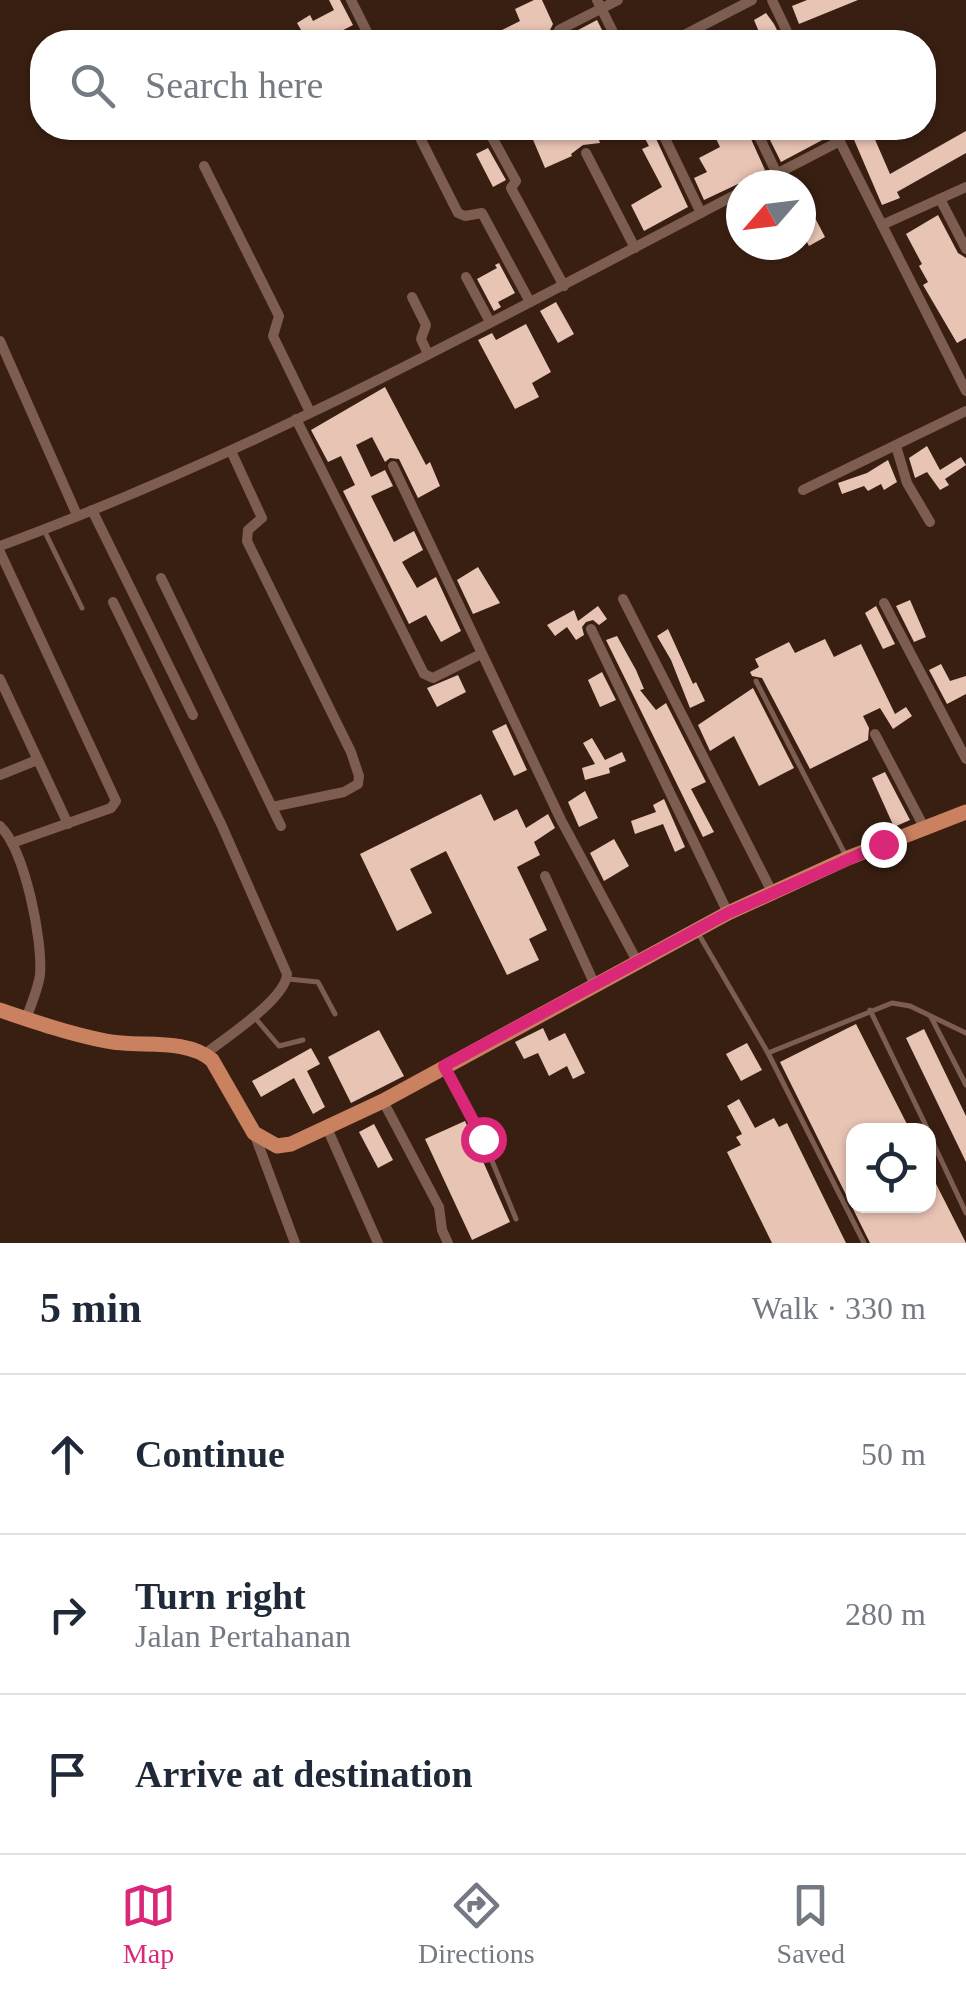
<!DOCTYPE html>
<html lang="en">
<head>
<meta charset="utf-8">
<style>
	:root { --surface:#fff; --page:#f2f2f3; --text:#1f2937; --muted:#747a83; --line:#e0e1e3; --accent:#db2777 }
	body { margin:0; font-family:"Times New Roman",serif; background:var(--page); color:var(--text) }
	.controls { position:absolute; right:30px; bottom:30px; display:grid; overflow:hidden; border-radius:20px; box-shadow:0 2px 8px #0004 }
	.controls button { width:90px; height:90px; display:grid; place-items:center; padding:0; border:0; border-bottom:2px solid var(--line); background:var(--surface); color:var(--text); font:50px sans-serif }
	.compass { position:absolute; left:726px; top:170px; width:90px; height:90px; border-radius:50%; background:var(--surface); box-shadow:0 2px 8px #0004; rotate:242deg }
	.stop { position:absolute; width:30px; height:30px; margin:-22px; border:8px solid #db2777; border-radius:50%; background:#fff }
	.stop.end { background:#db2777; border-color:#fff; box-shadow:0 2px 10px #0008 }
	.list { margin:0; padding:0; list-style:none }
	h2 { display:flex; justify-content:space-between; align-items:center; height:130px; margin:0; padding:0 40px; font-size:42px }
	h2 small { font-size:32px; font-weight:400; color:var(--muted) }
	.list li { display:grid; grid-template-columns:65px 1fr auto; gap:30px; align-items:center; box-sizing:border-box; height:160px; padding:0 40px; border-top:2px solid var(--line) }
	.list b { display:block; font-size:38px; white-space:nowrap }
	.list p { margin:0; font-size:32px; white-space:nowrap; color:var(--muted) }
	.list em { font-size:32px; font-style:normal; color:var(--muted) }
	.icon { flex:none; width:55px; height:55px; fill:none; stroke:currentColor; stroke-width:2; stroke-linecap:round; stroke-linejoin:round }
	.map { position:relative; flex:none; width:966px; height:1243px; overflow:hidden }
	.search { position:absolute; background:var(--surface); box-shadow:0 2px 8px #0004; left:30px; right:30px; top:30px; height:110px; display:flex; align-items:center; gap:25px; box-sizing:border-box; padding:0 35px; border-radius:40px; color:var(--muted); font-size:38px }
	.sheet { height:610px; background:var(--surface) }
	nav { display:flex; justify-content:space-around; align-items:center; box-sizing:border-box; height:140px; border-top:2px solid var(--line); background:var(--surface); font-size:28px; color:var(--muted) }
	nav a { display:grid; justify-items:center; gap:5px }
	nav .on { color:var(--accent) }
	.map>svg:first-child { display:block }
	.building { fill:#e8c4b4 }
	.lines { fill:none; stroke-linecap:round; stroke-linejoin:round }
	.service { stroke:#7d5d4f; stroke-width:5 }
	.minor { stroke:#7d5d4f; stroke-width:10 }
	.primary { stroke:#c9815f; stroke-width:15 }
	.route { stroke:#db2777; stroke-width:12 }
</style>
</head>
<body>
<div class="map">
<svg width="966" height="1243" viewBox="0 0 966 1243">
	<rect width="100%" height="100%" fill="#391f12"/>
	<g class="building">
		<polygon points="329,0 340,0 353,25 320,42 308,42 297,23 310,15 313,21 334,10"/>
		<polygon points="534,0 542,0 553,24 550,30 555,38 563,38 597,20 608,42 530,42 526,33 507,42 478,42 520,21 515,9"/>
		<polygon points="807,0 858,0 799,24 792,6"/>
		<polygon points="766,13 774,24 783,42 756,42 752,35 759,32 754,20"/>
		<polygon points="549,128 595,128 600,143 583,145 571,154 572,156 545,168 531,135"/>
		<polygon points="639,128 651,128 688,207 644,231 631,205 662,187 642,149 649,146"/>
		<polygon points="711,128 746,128 765,170 750,178 746,185 738,184 704,200 694,178 707,172 699,158 720,147"/>
		<polygon points="764,128 774,128 776,132 784,128 824,128 828,137 781,162"/>
		<polygon points="849,128 870,128 890,174 966,131 966,153 897,192 900,198 882,205"/>
		<polygon points="488,148 506,180 493,187 476,154"/>
		<polygon points="801,191 825,237 809,246 801,231"/>
		<polygon points="938,215 958,253 966,258 966,338 957,343 923,285 928,282 919,266 922,264 906,234"/>
		<polygon points="499,263 515,293 498,302 501,307 494,311 477,279 497,268 495,265"/>
		<polygon points="556,302 574,334 558,343 540,311"/>
		<polygon points="526,324 551,372 532,383 539,397 515,409 478,340 492,333 496,340"/>
		<polygon points="385,387 426,465 430,462 440,486 418,498 399,459 390,458 385,462 372,437 356,445 371,477 385,470 393,486 371,496 394,542 414,531 423,550 402,562 417,588 436,577 461,631 441,642 426,615 409,624 343,491 355,485 341,456 328,462 311,430"/>
		<polygon points="927,446 940,470 961,457 966,465 945,479 949,485 940,490 927,472 915,478 909,458"/>
		<polygon points="888,460 897,482 884,490 881,484 868,491 864,486 842,494 838,483 867,473"/>
		<polygon points="478,567 500,603 473,614 457,580"/>
		<polygon points="910,600 926,637 914,642 896,606"/>
		<polygon points="598,606 607,619 599,625 593,620 586,622 582,627 584,635 576,640 567,627 555,636 547,625 574,610 578,621"/>
		<polygon points="876,606 895,644 883,649 865,613"/>
		<polygon points="668,629 693,684 696,682 705,701 690,708 671,660 657,636"/>
		<polygon points="617,636 636,670 644,689 640,690 656,710 666,703 706,782 691,789 714,832 703,837 606,640"/>
		<polygon points="825,639 834,657 861,644 895,714 906,707 912,716 893,729 880,708 863,716 869,728 868,740 810,769 762,678 752,676 750,672 759,667 755,659 789,642 795,653"/>
		<polygon points="941,664 950,681 966,676 966,694 947,704 929,670"/>
		<polygon points="602,672 616,700 600,707 588,680"/>
		<polygon points="458,675 466,692 437,707 427,688"/>
		<polygon points="753,688 794,768 759,786 734,736 710,751 698,725"/>
		<polygon points="506,724 527,770 514,776 492,731"/>
		<polygon points="592,738 605,760 622,752 626,761 609,768 610,773 585,780 582,768 595,764 583,743"/>
		<polygon points="885,772 910,820 894,827 872,778"/>
		<polygon points="585,791 598,818 579,827 568,802"/>
		<polygon points="481,794 494,821 517,809 526,828 548,814 555,828 534,842 540,855 517,867 547,930 529,939 539,960 507,975 446,851 410,869 432,913 397,931 360,854"/>
		<polygon points="664,799 685,847 675,852 663,824 635,834 631,821 656,812 653,805"/>
		<polygon points="614,839 629,866 604,881 590,853"/>
		<polygon points="856,1024 910,1130 854,1130 854,1206 928,1206 928,1168 966,1243 870,1243 780,1062"/>
		<polygon points="543,1028 549,1041 565,1033 585,1073 573,1079 567,1066 549,1076 538,1053 524,1059 515,1042"/>
		<polygon points="924,1029 966,1116 966,1162 906,1038"/>
		<polygon points="379,1030 404,1076 351,1103 328,1057"/>
		<polygon points="747,1043 762,1070 741,1081 726,1054"/>
		<polygon points="311,1048 320,1064 307,1071 325,1107 313,1114 294,1078 261,1097 252,1081"/>
		<polygon points="739,1099 755,1128 774,1118 779,1127 787,1123 846,1243 772,1243 727,1152 741,1145 736,1137 742,1134 727,1106"/>
		<polygon points="465,1121 510,1222 472,1240 425,1139"/>
		<polygon points="374,1124 393,1160 378,1168 359,1132"/>
	</g>
	<g class="lines">
		<g class="service">
			<polyline points="44,530 82,608"/>
			<polyline points="756,681 846,856"/>
			<polyline points="698,933 768,1053 864,1243"/>
			<polyline points="288,979 318,982 335,1014"/>
			<polyline points="870,1010 928,1130"/>
			<polyline points="931,1017 966,1085"/>
			<polyline points="256,1019 279,1046 303,1040"/>
			<polyline points="768,1053 892,1003 910,1006 966,1033"/>
			<polyline points="445,1068 483,1139 516,1219"/>
			<polyline points="928,1132 966,1213"/>
		</g>
		<g class="minor">
			<polyline points="351,0 372,42"/>
			<polyline points="597,0 618,42"/>
			<polyline points="772,0 792,42"/>
			<polyline points="559,30 618,0"/>
			<polyline points="686,34 752,0"/>
			<polyline points="440,36 443,42"/>
			<polyline points="415,128 458,213 465,216 482,213 530,302"/>
			<polyline points="487,128 516,181 511,188 564,286"/>
			<polyline points="660,128 701,213"/>
			<polyline points="755,128 777,174"/>
			<polyline points="833,128 966,391"/>
			<polyline points="586,153 635,248"/>
			<polyline points="204,166 279,316 273,336 310,412"/>
			<polyline points="755,185 840,141"/>
			<polyline points="940,199 966,249"/>
			<polyline points="882,225 966,187"/>
			<polyline points="466,277 490,322"/>
			<polyline points="412,297 426,325 421,339 428,354"/>
			<polyline points="0,341 77,515"/>
			<polyline points="296,419 424,674 433,678 481,654"/>
			<polyline points="896,446 907,483 930,522"/>
			<polyline points="231,451 262,518 248,530 247,541 351,752 359,776 358,784 344,792 272,807"/>
			<polyline points="393,466 561,820 638,963"/>
			<polyline points="803,490 966,411"/>
			<polyline points="92,510 193,715"/>
			<path d="M0 546C257 452 498 318 741 192"/>
			<polyline points="0,552 116,801 111,808 12,843"/>
			<polyline points="161,578 281,826"/>
			<polyline points="623,599 773,894"/>
			<path d="M113 602 222 826 287 974C286 999 225 1038 205 1054"/>
			<polyline points="884,603 966,759"/>
			<polyline points="591,629 728,913"/>
			<polyline points="0,679 68,824"/>
			<polyline points="875,734 925,829"/>
			<polyline points="0,775 37,760"/>
			<path d="M0 826C25 850 43 941 40 975 38 990 30 1006 26 1020"/>
			<polyline points="545,876 595,985"/>
			<polyline points="383,1101 439,1207 442,1230 448,1243"/>
			<polyline points="327,1128 378,1243"/>
			<polyline points="254,1133 295,1243"/>
		</g>
		<path class="primary" d="M0 1010C35 1022 70 1034 106 1041 139 1048 185 1037 212 1060L254 1133 277 1146 291 1144 383 1101 728 913 848 858 966 812"/>
	</g>
	<g class="lines">
		<polyline class="route" points="483,1139 444,1066 728,913 883,844"/>
	</g>
</svg>
<div class="controls">
<button><svg class="icon" aria-label="locate" viewBox="0 0 24 24"><circle cx="12" cy="12" r="6"/><path d="M12 2v4M12 18v4M2 12h4M18 12h4"/></svg></button>
</div>
<svg class="compass" viewBox="-18 -18 36 36"><path d="M0-13l5 13h-10z" fill="#e53935"/><path d="M0 13l5-13h-10z" fill="#747a83"/></svg>
<div class="stop" style="left:483px;top:1139px"></div>
<div class="stop end" style="left:883px;top:844px"></div>
<div class="search"><svg class="icon" aria-label="search" viewBox="0 0 24 24"><circle cx="10" cy="10" r="6"/><path d="M15 15l6 6"/></svg>Search here</div>
</div>
<section class="sheet">
<h2>5 min<small>Walk · 330 m</small></h2>
<ul class="list">
<li><svg class="icon" aria-label="ahead" viewBox="0 0 24 24"><path d="M12 20V5M6 11l6-6 6 6"/></svg><div><b>Continue</b></div><em>50 m</em></li>
<li><svg class="icon" aria-label="right" viewBox="0 0 24 24"><path d="M7 20v-9h11M14 6l5 5-5 5"/></svg><div><b>Turn right</b><p>Jalan Pertahanan</p></div><em>280 m</em></li>
<li><svg class="icon" aria-label="arrive" viewBox="0 0 24 24"><path d="M6 21V4h12l-3 4 3 4H6"/></svg><div><b>Arrive at destination</b></div></li>
</ul>
</section>
<nav>
<a class="on"><svg class="icon" aria-label="map" viewBox="0 0 24 24"><path d="M3 6l6-2 6 2 6-2v14l-6 2-6-2-6 2zM9 4v14M15 6v14"/></svg>Map</a>
<a><svg class="icon" aria-label="directions" viewBox="0 0 24 24"><path d="M12 3l9 9-9 9-9-9zM9 14v-3h6M13 9l2 2-2 2"/></svg>Directions</a>
<a><svg class="icon" aria-label="saved" viewBox="0 0 24 24"><path d="M7 4h10v16l-5-4-5 4z"/></svg>Saved</a>
</nav>
</body>
</html>
